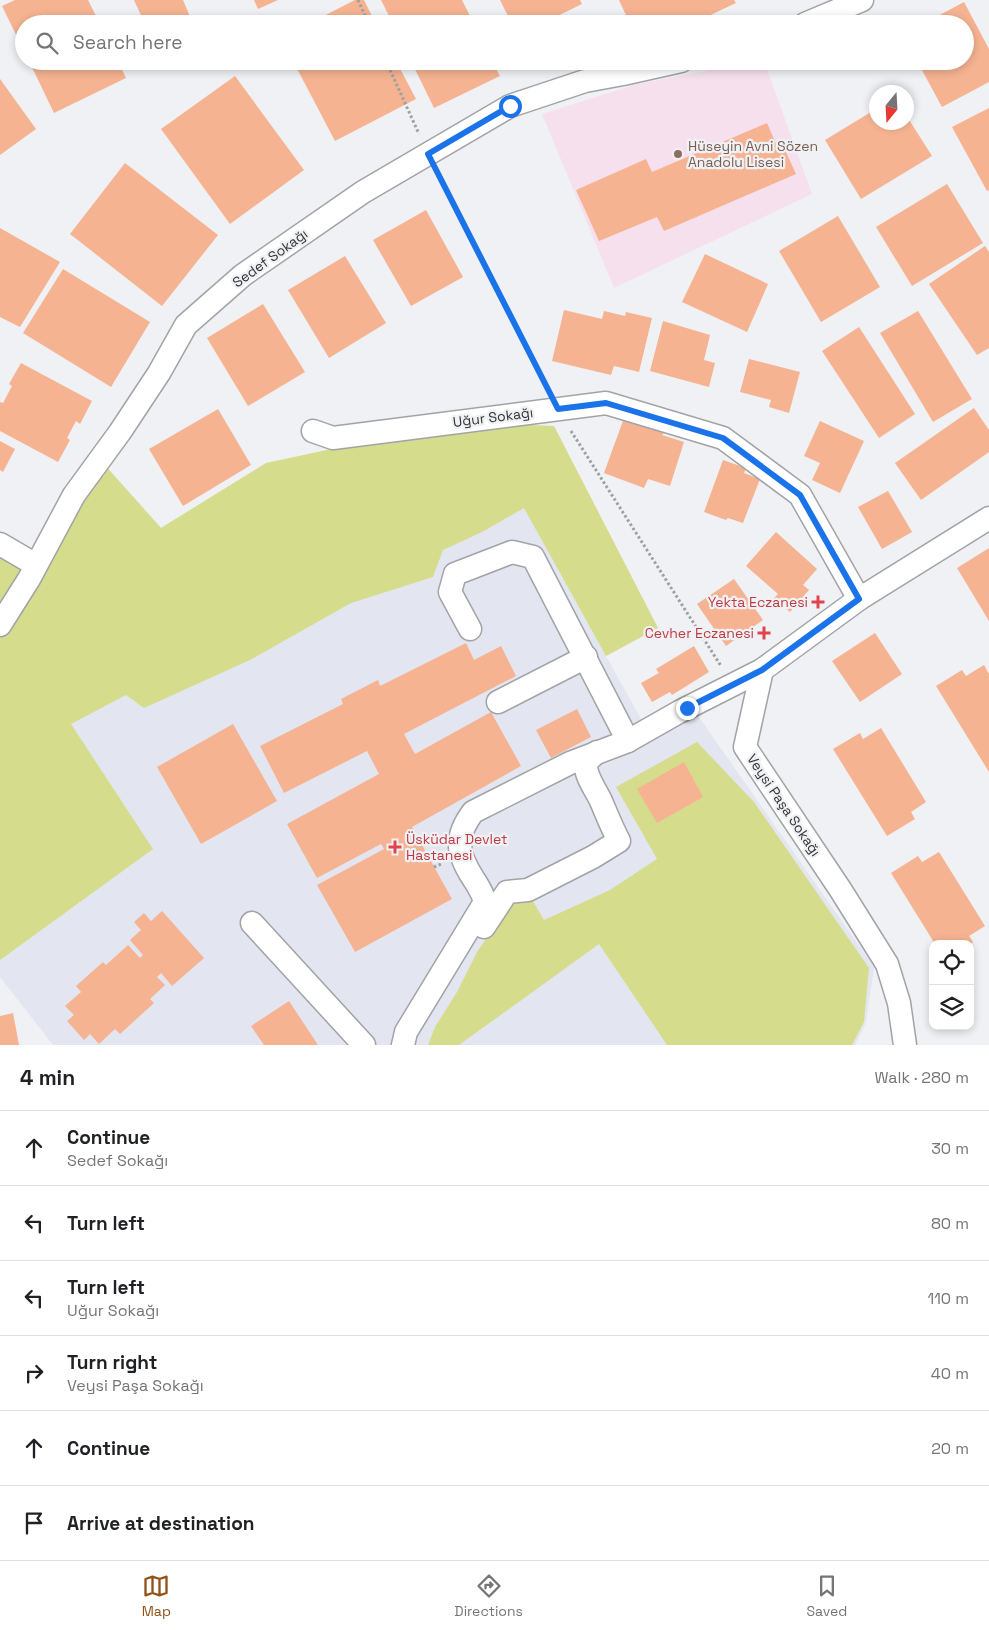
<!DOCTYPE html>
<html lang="en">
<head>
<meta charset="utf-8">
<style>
	:root { --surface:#fff; --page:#f2f2f2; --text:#202124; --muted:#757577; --line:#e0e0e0; --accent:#915319 }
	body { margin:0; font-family:"Space Grotesk",sans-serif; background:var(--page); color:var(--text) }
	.controls { position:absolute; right:15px; bottom:15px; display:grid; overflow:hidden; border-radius:10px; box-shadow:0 2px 8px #0003 }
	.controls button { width:45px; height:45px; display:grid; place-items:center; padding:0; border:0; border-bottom:1px solid var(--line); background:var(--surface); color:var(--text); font:25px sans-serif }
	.compass { position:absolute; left:869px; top:85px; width:45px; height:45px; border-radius:50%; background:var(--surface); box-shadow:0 2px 8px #0003; rotate:198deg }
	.stop { position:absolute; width:15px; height:15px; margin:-11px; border:4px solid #1a73e8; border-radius:50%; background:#fff }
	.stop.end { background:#1a73e8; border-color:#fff; box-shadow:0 1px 5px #0008 }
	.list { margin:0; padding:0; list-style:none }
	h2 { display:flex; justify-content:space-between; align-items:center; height:65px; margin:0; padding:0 20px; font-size:21px }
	h2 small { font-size:16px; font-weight:400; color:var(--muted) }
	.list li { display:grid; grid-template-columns:32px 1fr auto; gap:15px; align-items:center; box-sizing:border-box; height:75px; padding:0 20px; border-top:1px solid var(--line) }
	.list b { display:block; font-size:19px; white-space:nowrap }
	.list p { margin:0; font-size:16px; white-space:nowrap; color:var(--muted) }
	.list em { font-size:16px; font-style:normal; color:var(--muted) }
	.icon { flex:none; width:28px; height:28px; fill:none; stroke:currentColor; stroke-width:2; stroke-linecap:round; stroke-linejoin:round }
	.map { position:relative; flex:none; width:989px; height:1045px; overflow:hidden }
	.search { position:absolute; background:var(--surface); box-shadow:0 2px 8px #0003; left:15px; right:15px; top:15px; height:55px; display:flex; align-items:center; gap:12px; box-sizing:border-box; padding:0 18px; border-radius:28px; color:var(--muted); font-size:19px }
	.sheet { height:515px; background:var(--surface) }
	nav { display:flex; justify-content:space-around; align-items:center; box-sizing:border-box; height:70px; border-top:1px solid var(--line); background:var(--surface); font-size:14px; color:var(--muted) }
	nav a { display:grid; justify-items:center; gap:2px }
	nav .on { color:var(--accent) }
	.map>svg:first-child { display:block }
	.built { fill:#e3e6f0 }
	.education { fill:#f6e0ee }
	.green { fill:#d5dc8c }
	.building { fill:#f5b391 }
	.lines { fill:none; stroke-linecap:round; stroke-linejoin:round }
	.minor-casing { stroke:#a2a3a6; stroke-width:25 }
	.path { stroke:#9e9fa1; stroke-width:3; stroke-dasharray:2.5 2.5; stroke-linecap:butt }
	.minor { stroke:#fff; stroke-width:22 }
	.route { stroke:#1a73e8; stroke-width:6 }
	.education-dot { fill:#8d6e63; stroke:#f0f1f4; stroke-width:2 }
	.health-dot { fill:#e0444e; stroke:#f0f1f4; stroke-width:2 }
	.labels { text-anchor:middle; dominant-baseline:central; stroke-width:4.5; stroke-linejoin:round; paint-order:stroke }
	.education-label { font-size:14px; fill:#785e54; stroke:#f0f1f4; text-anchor:start }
	.street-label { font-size:14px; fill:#333335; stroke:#f0f1f4 }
	.health-label { font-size:14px; fill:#be3a42; stroke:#f0f1f4; text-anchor:end }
</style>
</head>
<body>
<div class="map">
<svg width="989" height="1045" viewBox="0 0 989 1045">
	<rect width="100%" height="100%" fill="#f0f1f4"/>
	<polygon class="built" points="554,426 658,628 606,656 645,726 689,703 874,967 866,1023 855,1045 53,1045 0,977 0,638 103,463 161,528 266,463"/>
	<polygon class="education" points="756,61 764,61 812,194 614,288 542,114 634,85"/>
	<g class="green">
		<polygon points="457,422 554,426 658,628 606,656 524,508 482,532 443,550 433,577 351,603 250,660 144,708 126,695 71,724 153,849 0,960 0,638 103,463 161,528 266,463"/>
		<polygon points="0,555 22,570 0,603"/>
		<polygon points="697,742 754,802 869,968 864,1022 852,1045 667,1045 599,944 459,1045 428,1045 435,1027 457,992 477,952 509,906 531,898 544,920 610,890 657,859 616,787"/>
	</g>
	<g class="building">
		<polygon points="15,0 88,0 100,24 24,24 24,51 2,6"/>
		<polygon points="134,0 183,0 193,24 145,24"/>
		<polygon points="254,0 278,0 258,9"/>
		<polygon points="355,0 364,0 376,24 308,24"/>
		<polygon points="381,0 462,0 474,24 393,24"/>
		<polygon points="500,0 580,0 582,4 541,24 512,24"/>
		<polygon points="619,0 734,0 736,3 691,24 630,24"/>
		<polygon points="964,2 989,49 989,82 942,107 917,61 965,61 965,24 923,24"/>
		<polygon points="29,61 118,61 126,78 54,113"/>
		<polygon points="293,61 396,61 416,99 335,141"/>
		<polygon points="411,61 492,61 500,76 434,108"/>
		<polygon points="235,76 304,170 230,224 161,129"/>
		<polygon points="0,79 36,129 0,155"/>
		<polygon points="989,108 989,190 987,191 952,127"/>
		<polygon points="876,109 876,122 906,122 906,115 932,156 861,199 825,140"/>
		<polygon points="767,123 780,153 785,150 796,174 664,231 657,217 599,241 576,190 646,159 652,172"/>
		<polygon points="125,163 218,235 162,306 70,234"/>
		<polygon points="947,184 983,243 912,286 876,227"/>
		<polygon points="426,210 463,277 411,306 373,240"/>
		<polygon points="838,216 880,287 821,322 779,251"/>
		<polygon points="0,228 60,262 20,327 0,317"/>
		<polygon points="985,246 989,252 989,348 977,355 929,284"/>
		<polygon points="705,254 768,284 747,332 682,302"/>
		<polygon points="345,256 386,323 329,358 288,290"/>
		<polygon points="63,269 150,322 111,387 23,333"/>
		<polygon points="263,304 305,372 248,406 207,338"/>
		<polygon points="564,310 602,319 604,311 625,316 626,312 652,318 639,372 614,366 611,375 552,361"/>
		<polygon points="918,311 972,399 933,422 880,333"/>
		<polygon points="663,321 710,335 704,360 715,363 709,387 650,371"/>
		<polygon points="859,327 915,414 879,438 822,351"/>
		<polygon points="749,359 800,372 789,413 769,407 771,400 740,392"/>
		<polygon points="21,363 92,401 80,424 76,421 67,438 70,440 58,462 0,431 0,402 3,403 12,386 9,384"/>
		<polygon points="974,408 989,430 989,452 921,500 895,463"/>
		<polygon points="218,409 251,465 183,506 149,449"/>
		<polygon points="624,418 664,433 662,435 684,442 670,486 648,479 644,488 604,473"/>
		<polygon points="820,421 864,441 840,493 812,480 820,463 804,456"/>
		<polygon points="0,441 15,449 3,472 0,470"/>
		<polygon points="723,460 746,468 744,473 760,479 743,523 728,518 726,520 704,512"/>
		<polygon points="888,491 912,532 882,549 858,507"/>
		<polygon points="776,532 817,569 803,585 809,590 790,612 774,598 778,594 746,566"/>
		<polygon points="989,548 989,621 957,568"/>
		<polygon points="734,579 763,620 726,646 697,604"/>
		<polygon points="875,633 902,674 860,702 832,661"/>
		<polygon points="466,643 474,660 501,646 516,676 404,734 415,754 491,712 521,766 412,827 452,899 355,952 317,885 384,849 381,844 317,878 287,824 379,774 367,751 284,793 260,746 343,704 341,699 378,680 380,686"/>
		<polygon points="694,646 709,672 672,695 670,692 652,702 641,683 659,673 656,669"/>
		<polygon points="984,665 989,674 989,772 936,686 962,670 966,676"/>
		<polygon points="577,709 591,737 551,758 536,730"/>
		<polygon points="233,724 277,801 201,844 157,767"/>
		<polygon points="881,728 926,802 911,812 915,819 887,836 833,749 860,733 863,739"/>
		<polygon points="684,762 703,797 657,823 637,789"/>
		<polygon points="939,852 985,926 969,936 973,942 971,944 935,944 891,873 918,856 922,862"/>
		<polygon points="162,911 204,958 172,986 161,973 157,977 165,985 150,999 154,1003 120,1034 115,1029 99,1044 90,1034 84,1040 67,1021 74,1015 65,1006 81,992 76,986 103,962 106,965 128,945 140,958 143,955 130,940 141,930 134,922 144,913 151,921"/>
		<polygon points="289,1001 318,1045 264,1045 251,1026"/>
		<polygon points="13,1013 19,1045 0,1045 0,1016"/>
	</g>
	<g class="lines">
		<g class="minor-casing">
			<g id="minor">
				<polyline points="805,24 862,0"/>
				<polyline points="313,431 333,438 606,403 723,438 800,495 859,599"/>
				<polyline points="0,544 36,565"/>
				<polyline points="0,625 29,579 74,495 120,432 159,373 186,325 243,275 363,192 510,106 585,81 623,74 681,61"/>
				<polyline points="470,629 450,592 455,574 512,552 533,557 628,741"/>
				<polyline points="498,702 586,657"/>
				<polyline points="252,923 364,1045"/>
				<path d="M484 927 507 892 528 890 593 857 619 841C612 828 607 815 601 801 596 790 584 775 586 762L597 752"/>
				<path d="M403 1045 406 1032 485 902C483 893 478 886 473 878 456 852 455 836 473 812L570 763 628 741 679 712 762 670"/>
				<polyline points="905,1045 899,1003 887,964 840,889 745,747 762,670 859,599 989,518"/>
			</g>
		</g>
		<g class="path">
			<polyline points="358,0 369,24"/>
			<polyline points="386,61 419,134"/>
			<polyline points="438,173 547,388"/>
			<polyline points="571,431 721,666"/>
			<polyline points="434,867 441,864"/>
		</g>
		<use href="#minor" class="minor"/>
	</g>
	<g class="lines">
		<polyline class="route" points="510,106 428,154 558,409 606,403 723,438 800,495 859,599 762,670 687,708"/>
	</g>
	<circle class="education-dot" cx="678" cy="154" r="5"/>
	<g class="health-dot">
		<path d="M815.5 594.5h5v5h5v5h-5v5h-5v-5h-5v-5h5z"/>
		<path d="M761.5 625.5h5v5h5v5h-5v5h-5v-5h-5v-5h5z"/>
		<path d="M392.5 839.5h5v5h5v5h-5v5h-5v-5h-5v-5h5z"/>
	</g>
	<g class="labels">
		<g class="education-label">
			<text x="688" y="146">Hüseyin Avni Sözen<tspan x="688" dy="16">Anadolu Lisesi</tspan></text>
		</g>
		<g class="street-label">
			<text transform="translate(270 258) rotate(-36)">Sedef Sokağı</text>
			<text transform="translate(493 417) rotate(-7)">Uğur Sokağı</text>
			<text transform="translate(784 805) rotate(56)">Veysi Paşa Sokağı</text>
		</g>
		<g class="health-label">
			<text x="808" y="602">Yekta Eczanesi</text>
			<text x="754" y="633">Cevher Eczanesi</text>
			<text x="406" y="839" text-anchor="start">Üsküdar Devlet<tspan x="406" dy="16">Hastanesi</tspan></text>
		</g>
	</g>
</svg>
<div class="controls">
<button><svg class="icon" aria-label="locate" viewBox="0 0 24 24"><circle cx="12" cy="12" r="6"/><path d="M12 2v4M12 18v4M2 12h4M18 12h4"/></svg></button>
<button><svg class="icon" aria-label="layers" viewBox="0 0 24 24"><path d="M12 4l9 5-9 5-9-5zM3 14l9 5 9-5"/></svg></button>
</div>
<svg class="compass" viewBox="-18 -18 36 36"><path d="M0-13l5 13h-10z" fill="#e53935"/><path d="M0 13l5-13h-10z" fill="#757577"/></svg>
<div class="stop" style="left:510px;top:106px"></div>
<div class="stop end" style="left:687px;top:708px"></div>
<div class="search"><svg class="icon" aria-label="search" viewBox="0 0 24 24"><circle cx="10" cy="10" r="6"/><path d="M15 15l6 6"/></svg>Search here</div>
</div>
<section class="sheet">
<h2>4 min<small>Walk · 280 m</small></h2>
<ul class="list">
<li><svg class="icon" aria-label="ahead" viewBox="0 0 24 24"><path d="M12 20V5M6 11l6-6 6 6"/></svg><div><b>Continue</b><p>Sedef Sokağı</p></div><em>30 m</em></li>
<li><svg class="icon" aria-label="left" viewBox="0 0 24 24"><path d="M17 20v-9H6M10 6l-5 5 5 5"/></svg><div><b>Turn left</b></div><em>80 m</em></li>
<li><svg class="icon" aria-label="left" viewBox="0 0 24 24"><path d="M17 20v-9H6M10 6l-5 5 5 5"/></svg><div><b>Turn left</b><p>Uğur Sokağı</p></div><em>110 m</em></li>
<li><svg class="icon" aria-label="right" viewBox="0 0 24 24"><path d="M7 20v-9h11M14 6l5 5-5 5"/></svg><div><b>Turn right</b><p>Veysi Paşa Sokağı</p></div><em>40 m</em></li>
<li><svg class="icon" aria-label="ahead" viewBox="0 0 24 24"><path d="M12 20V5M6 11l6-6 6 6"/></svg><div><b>Continue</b></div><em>20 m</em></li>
<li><svg class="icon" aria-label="arrive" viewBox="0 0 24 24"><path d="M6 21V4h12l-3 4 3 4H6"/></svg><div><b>Arrive at destination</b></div></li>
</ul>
</section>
<nav>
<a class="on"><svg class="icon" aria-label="map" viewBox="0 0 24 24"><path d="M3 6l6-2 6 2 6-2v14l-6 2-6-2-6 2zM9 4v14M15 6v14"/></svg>Map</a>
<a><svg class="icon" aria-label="directions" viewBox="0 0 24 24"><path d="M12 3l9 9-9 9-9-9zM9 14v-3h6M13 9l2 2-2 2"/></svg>Directions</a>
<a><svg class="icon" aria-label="saved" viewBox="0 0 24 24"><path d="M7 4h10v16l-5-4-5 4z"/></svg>Saved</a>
</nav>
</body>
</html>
